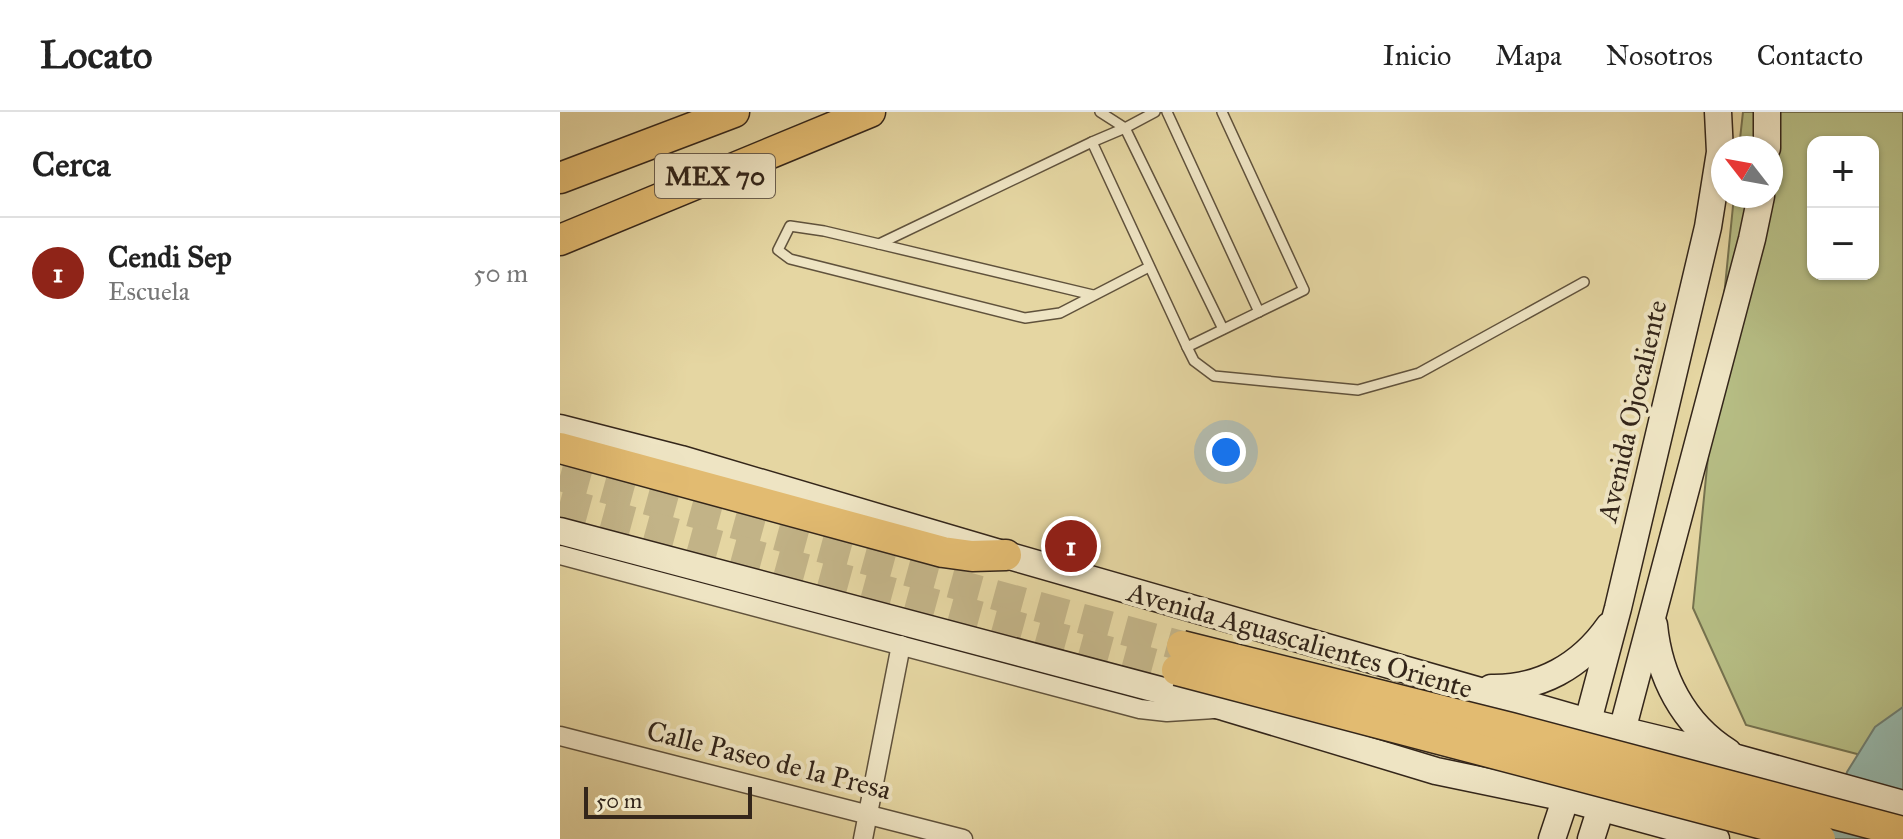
<!DOCTYPE html>
<html lang="es">
<head>
<meta charset="utf-8">
<style>
	:root { --surface:#fff; --page:#f2f2f2; --text:#222; --muted:#767676; --line:#e0e0e0; --accent:#8f2418 }
	body { margin:0; font-family:"IM FELL Great Primer",serif; background:var(--page); color:var(--text) }
	.controls { position:absolute; right:24px; top:24px; display:grid; overflow:hidden; border-radius:16px; box-shadow:0 2px 6px #0004 }
	.controls button { width:72px; height:72px; display:grid; place-items:center; padding:0; border:0; border-bottom:2px solid var(--line); background:var(--surface); color:var(--text); font:40px sans-serif }
	.compass { position:absolute; left:1151px; top:24px; width:72px; height:72px; border-radius:50%; background:var(--surface); box-shadow:0 2px 6px #0004; rotate:301deg }
	.scale { position:absolute; left:24px; bottom:20px; width:168px; box-sizing:border-box; padding-left:8px; border:4px solid #34261a; border-top:0; font-size:22px; line-height:28px; white-space:nowrap; color:#34261a; -webkit-text-stroke:6px #eee4c3; paint-order:stroke }
	.you { position:absolute; left:666px; top:340px; width:28px; height:28px; margin:-20px; border:6px solid #fff; border-radius:50%; background:#1a73e8; box-shadow:0 0 0 12px #1a73e833 }
	.badge { display:grid; place-items:center; width:52px; height:52px; border-radius:50%; background:var(--accent); color:#fff; font-size:26px; font-weight:700 }
	.pin { position:absolute; translate:-50% -50%; border:4px solid #fff; box-shadow:0 2px 8px #0006 }
	.list { margin:0; padding:0; list-style:none }
	h2 { display:flex; justify-content:space-between; align-items:center; height:104px; margin:0; padding:0 32px; font-size:34px }
	h2 small { font-size:26px; font-weight:400; color:var(--muted) }
	.list li { display:grid; grid-template-columns:52px 1fr auto; gap:24px; align-items:center; box-sizing:border-box; height:112px; padding:0 32px; border-top:2px solid var(--line) }
	.list b { display:block; font-size:30px; white-space:nowrap }
	.list p { margin:0; font-size:26px; white-space:nowrap; color:var(--muted) }
	.list em { font-size:26px; font-style:normal; color:var(--muted) }
	.map { position:relative; flex:none; width:1343px; height:727px; overflow:hidden }
	header { display:flex; align-items:center; gap:48px; box-sizing:border-box; height:112px; padding:0 40px; background:var(--surface); border-bottom:2px solid var(--line) }
	header strong { font-size:38px }
	nav { display:flex; gap:44px; margin-inline-start:auto; font-size:28px }
	main { display:flex }
	aside { flex:1; background:var(--surface) }
	.map>svg:first-child { display:block }
	.green { fill:#b6bd84; stroke:#75724f; stroke-width:2; fill-rule:evenodd }
	.water { fill:#96b8ac; stroke:#6f7e72; stroke-width:2 }
	.lines { fill:none; stroke-linecap:round; stroke-linejoin:round }
	.primary-tunnel { stroke:#c2b387; stroke-width:30; stroke-dasharray:30 15; stroke-linecap:butt }
	.lane-casing { stroke:#60523c; stroke-width:12 }
	.street-casing { stroke:#60523c; stroke-width:21 }
	.secondary-casing { stroke:#34261a; stroke-width:29 }
	.primary-casing { stroke:#34261a; stroke-width:33 }
	.lane { stroke:#eee4c3; stroke-width:9 }
	.street { stroke:#eee4c3; stroke-width:18 }
	.secondary { stroke:#eee4c3; stroke-width:26 }
	.primary { stroke:#e2bb71; stroke-width:30 }
	.primary-bridge-casing { stroke:#34261a; stroke-width:33; stroke-linecap:butt }
	.primary-bridge { stroke:#e2bb71; stroke-width:30 }
	.labels { text-anchor:middle; dominant-baseline:central; stroke-width:8; stroke-linejoin:round; paint-order:stroke }
	.shield { fill:#eee4c3; stroke:#6c5f4d; stroke-width:2 }
	.shield-label { font-size:26px; font-weight:bold; fill:#34261a }
	.street-label { font-size:28px; fill:#34261a; stroke:#eee4c3 }
</style>
</head>
<body>
<header>
<strong>Locato</strong>
<nav><a>Inicio</a><a>Mapa</a><a>Nosotros</a><a>Contacto</a></nav>
</header>
<main>
<aside>
<h2>Cerca<small></small></h2>
<ul class="list">
<li><span class="badge">1</span><div><b>Cendi Sep</b><p>Escuela</p></div><em>50 m</em></li>
</ul>
</aside>
<div class="map">
<svg width="1343" height="727" viewBox="0 0 1343 727">
	<rect width="100%" height="100%" fill="#e5d6a2"/>
	<filter id="stains"><feTurbulence type="fractalNoise" baseFrequency=".0025" numOctaves="4"/><feColorMatrix values="0 0 0 0 .2 0 0 0 0 .09 0 0 0 0 .02 0 0 0 .5 -.17"/></filter>
	<radialGradient id="worn" r=".72"><stop offset=".6" stop-color="#630" stop-opacity="0"/><stop offset="1" stop-color="#630" stop-opacity=".3"/></radialGradient>
	<path class="green" d="M1183 0H1343V654L1186 613 1133 496 1174 84H1211V36H1179ZM1253 30H1313V162H1253Z"/>
	<polygon class="water" points="1343,595 1343,727 1264,727 1287,660 1315,615"/>
	<g class="lines">
		<g class="primary-tunnel">
			<polyline points="0,364 622,534"/>
			<polyline points="0,390 617,558"/>
		</g>
		<g class="lane-casing">
			<g id="lane">
				<polyline points="540,0 565,16 663,217"/>
				<polyline points="607,0 699,200"/>
				<polyline points="532,30 627,235 744,178 662,0"/>
				<polyline points="319,132 533,183"/>
				<polyline points="589,155 500,201 465,206 230,147 218,138 230,114 264,119 319,132 532,30 565,16 595,0"/>
				<polyline points="627,235 634,249 654,264 798,278 859,261 1024,170"/>
			</g>
		</g>
		<g class="street-casing">
			<g id="street">
				<polyline points="0,443 580,597 607,600 654,597"/>
				<polyline points="0,624 403,727"/>
				<polyline points="303,727 341,533"/>
			</g>
		</g>
		<g class="secondary-casing">
			<g id="secondary">
				<polyline points="1207,36 1207,0"/>
				<polyline points="0,316 121,347 446,443 1028,610 1177,646 1343,692"/>
				<polyline points="0,419 664,595 876,659 1006,686 1156,727"/>
				<path d="M1094 513C1099 564 1123 612 1168 640"/>
				<path d="M931 576C980 577 1021 554 1049 514"/>
				<polyline points="1024,624 1058,496 1148,115 1160,40 1158,0"/>
				<polyline points="1058,634 1192,127 1201,84"/>
				<polyline points="992,727 1011,670"/>
				<polyline points="1031,727 1046,680"/>
			</g>
		</g>
		<g class="primary-casing">
			<g id="primary">
				<polyline points="0,66 174,0"/>
				<polyline points="0,128 310,0"/>
				<polyline points="0,336 383,440 412,444 446,443"/>
			</g>
		</g>
		<use href="#lane" class="lane"/>
		<use href="#street" class="street"/>
		<use href="#secondary" class="secondary"/>
		<use href="#primary" class="primary"/>
		<g class="primary-bridge-casing">
			<g id="primary-bridge">
				<polyline points="622,534 951,616 1343,720"/>
				<polyline points="617,558 1260,727"/>
			</g>
		</g>
		<use href="#primary-bridge" class="primary-bridge"/>
	</g>
	<g class="labels">
		<rect class="shield" x="95" y="42" width="120" height="44" rx="6"/>
		<g class="shield-label">
			<text x="155" y="64">MEX 70</text>
		</g>
		<g class="street-label">
			<text transform="translate(1072 299) rotate(-77)">Avenida Ojocaliente</text>
			<text transform="translate(740 528) rotate(16)">Avenida Aguascalientes Oriente</text>
			<text transform="translate(209 648) rotate(14)">Calle Paseo de la Presa</text>
		</g>
	</g>
	<rect width="100%" height="100%" filter="url(#stains)"/>
	<rect width="100%" height="100%" fill="url(#worn)"/>
</svg>
<div class="controls">
<button>+</button>
<button>−</button>
</div>
<svg class="compass" viewBox="-18 -18 36 36"><path d="M0-13l5 13h-10z" fill="#e53935"/><path d="M0 13l5-13h-10z" fill="#767676"/></svg>
<div class="scale">50 m</div>
<div class="you"></div>
<div class="pin badge" style="left:511px;top:434px">1</div>
</div>
</main>
</body>
</html>
